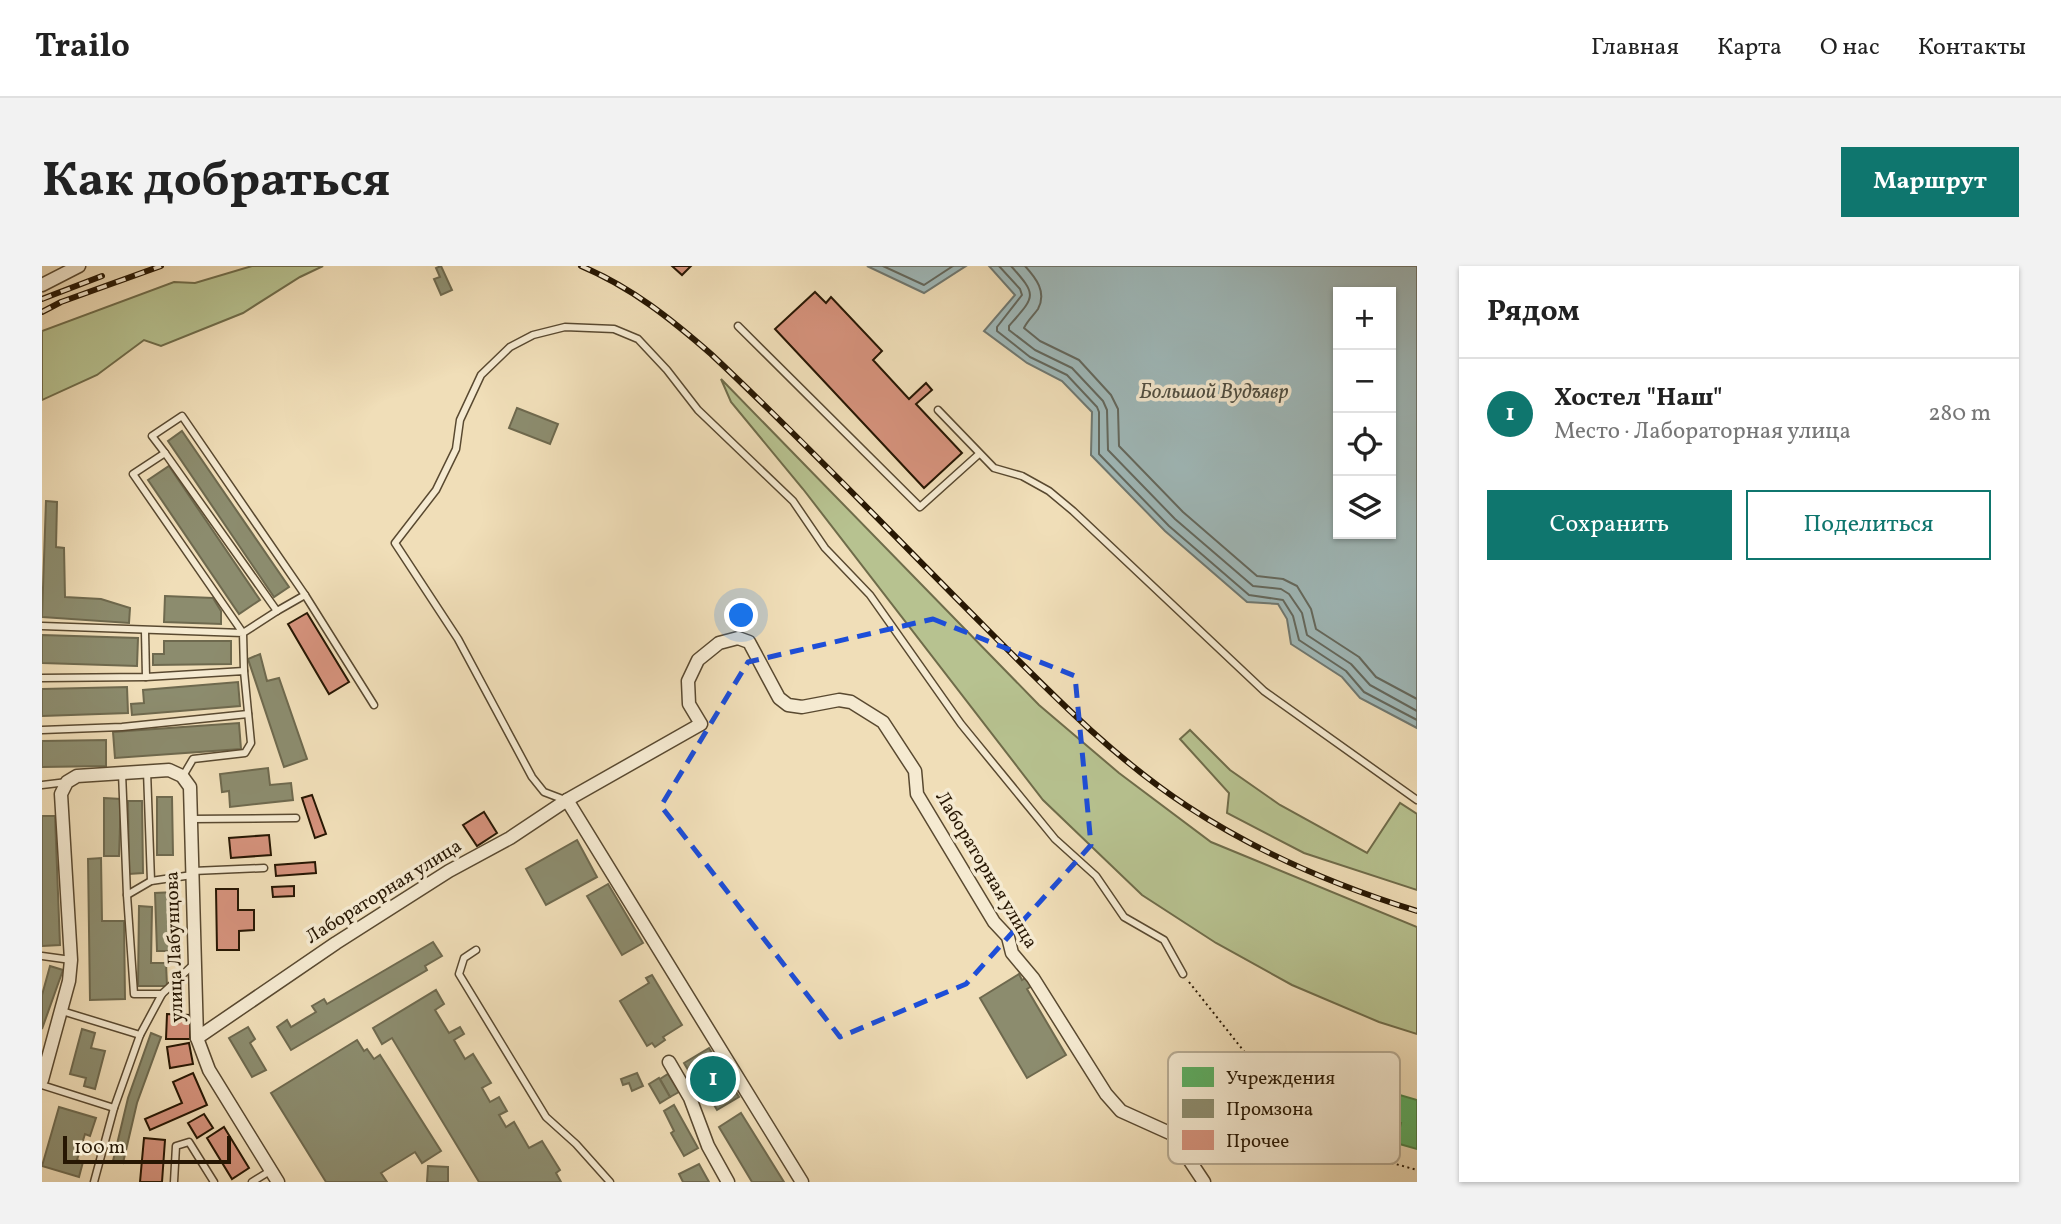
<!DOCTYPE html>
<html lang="ru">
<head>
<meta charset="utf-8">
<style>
	:root { --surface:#fff; --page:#f2f2f2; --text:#222; --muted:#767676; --line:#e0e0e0; --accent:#0f766e }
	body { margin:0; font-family:Vollkorn,serif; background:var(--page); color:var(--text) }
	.controls { position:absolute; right:21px; top:21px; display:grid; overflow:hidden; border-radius:0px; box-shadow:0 2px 5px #0004 }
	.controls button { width:63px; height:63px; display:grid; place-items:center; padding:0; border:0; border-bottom:2px solid var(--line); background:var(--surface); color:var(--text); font:35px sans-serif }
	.scale { position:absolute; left:21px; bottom:18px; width:168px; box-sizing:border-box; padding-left:7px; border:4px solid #271703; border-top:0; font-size:19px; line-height:24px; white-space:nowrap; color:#271703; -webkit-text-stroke:5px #f5ead1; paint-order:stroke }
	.you { position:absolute; left:700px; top:350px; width:24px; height:24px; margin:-18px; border:5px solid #fff; border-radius:50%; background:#1a73e8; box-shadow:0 0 0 10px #1a73e833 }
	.badge { display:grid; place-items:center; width:46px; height:46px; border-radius:50%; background:var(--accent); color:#fff; font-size:23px; font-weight:700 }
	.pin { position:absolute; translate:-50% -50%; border:4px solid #fff; box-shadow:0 2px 7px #0006 }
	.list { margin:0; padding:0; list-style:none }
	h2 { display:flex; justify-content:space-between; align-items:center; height:91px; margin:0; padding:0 28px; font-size:30px }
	h2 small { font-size:23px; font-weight:400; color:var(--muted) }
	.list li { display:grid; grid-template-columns:46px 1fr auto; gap:21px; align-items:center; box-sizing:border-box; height:112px; padding:0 28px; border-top:2px solid var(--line) }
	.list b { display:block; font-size:26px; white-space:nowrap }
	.list p { margin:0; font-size:23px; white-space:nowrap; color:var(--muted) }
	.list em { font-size:23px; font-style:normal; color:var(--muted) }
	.actions { display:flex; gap:14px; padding:21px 28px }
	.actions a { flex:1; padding:16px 0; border:2px solid var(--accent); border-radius:0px; text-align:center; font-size:24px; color:var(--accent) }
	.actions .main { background:var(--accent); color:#fff }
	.icon { flex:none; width:38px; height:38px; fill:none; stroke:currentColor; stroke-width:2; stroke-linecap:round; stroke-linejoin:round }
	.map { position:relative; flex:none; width:1375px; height:916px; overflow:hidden; border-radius:0px }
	header { display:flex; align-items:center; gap:42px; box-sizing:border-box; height:98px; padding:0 35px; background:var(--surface); border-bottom:2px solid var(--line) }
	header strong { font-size:33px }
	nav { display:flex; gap:38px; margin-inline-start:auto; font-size:24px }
	.intro { display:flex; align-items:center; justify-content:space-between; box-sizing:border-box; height:168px; padding:0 42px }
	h1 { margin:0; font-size:49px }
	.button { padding:18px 32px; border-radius:0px; background:var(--accent); color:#fff; font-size:24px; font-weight:700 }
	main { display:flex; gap:42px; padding:0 42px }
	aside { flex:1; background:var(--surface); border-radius:0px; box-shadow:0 2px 5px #0004 }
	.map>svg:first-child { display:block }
	.green { fill:#b7c290; stroke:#6f6c4a; stroke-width:2 }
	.water { fill:#9fb9ba; stroke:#6f7871; stroke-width:2; fill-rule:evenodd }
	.public { fill:#5aae61; stroke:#4b8145; stroke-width:2 }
	.industry { fill:#8c8c6e; stroke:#6e694e; stroke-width:2 }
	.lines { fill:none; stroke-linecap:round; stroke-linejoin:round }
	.shore { stroke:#63685e; stroke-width:2 }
	.building { fill:#d5927c; stroke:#271703; stroke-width:2 }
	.service-casing { stroke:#594930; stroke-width:9 }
	.minor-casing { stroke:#594930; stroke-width:15 }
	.path { stroke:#271703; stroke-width:2; stroke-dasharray:2 3.5; stroke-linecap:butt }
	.service { stroke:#f5ead1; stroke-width:6 }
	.minor { stroke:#f5ead1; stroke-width:12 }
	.rail-casing { stroke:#271703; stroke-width:6 }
	.rail { stroke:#f5ead1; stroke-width:3.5; stroke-dasharray:10; stroke-linecap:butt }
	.marked { fill:none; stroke:#1d4ed8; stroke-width:5; stroke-dasharray:14 9; stroke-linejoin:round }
	.labels { text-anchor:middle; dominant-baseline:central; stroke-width:7; stroke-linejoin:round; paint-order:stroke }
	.street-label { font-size:19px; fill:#271703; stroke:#f5ead1 }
	.water-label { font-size:21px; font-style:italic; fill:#515043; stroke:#f5ead1 }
	.key { fill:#f5ead1; stroke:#b7ab93; stroke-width:2 }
	.key-label { font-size:19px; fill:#271703 }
</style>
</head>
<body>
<header>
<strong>Trailo</strong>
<nav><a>Главная</a><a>Карта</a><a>О нас</a><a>Контакты</a></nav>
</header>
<div class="intro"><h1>Как добраться</h1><a class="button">Маршрут</a></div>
<main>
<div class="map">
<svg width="1375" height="916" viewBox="0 0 1375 916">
	<rect width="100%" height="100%" fill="#f0deb8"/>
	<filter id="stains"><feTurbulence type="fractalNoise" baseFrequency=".00286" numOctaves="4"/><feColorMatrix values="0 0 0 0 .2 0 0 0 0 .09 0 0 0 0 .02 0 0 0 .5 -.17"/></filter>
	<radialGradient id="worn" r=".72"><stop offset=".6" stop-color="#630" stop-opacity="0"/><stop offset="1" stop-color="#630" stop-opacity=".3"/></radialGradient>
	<g class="green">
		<polygon points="210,0 281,0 258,11 201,47 119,80 102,74 55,109 0,134 0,65 132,16 153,17"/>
		<polygon points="679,113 997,439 1077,507 1169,576 1375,661 1375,768 1337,756 1250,719 1174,677 1100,629 1001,534 761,223 689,136"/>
		<polygon points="1148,464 1188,504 1238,539 1325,587 1358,537 1375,548 1375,624 1262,587 1185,547 1187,527 1138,473"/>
	</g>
	<g class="water">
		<polygon points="825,0 924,0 882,27"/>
		<path d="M947 0H1375V462L1318 432 1300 411 1249 378 1245 353 1236 338 1205 336 1123 265 1049 189 1050 146 1020 115 985 97 942 65 973 29ZM1349 26V268H1296V26Z"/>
	</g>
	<polygon class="public" points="1320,818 1375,834 1375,883 1354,877 1359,857 1313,844"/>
	<g class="industry">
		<polygon points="399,0 410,24 399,29 392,13 398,11 394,2"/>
		<polygon points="475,142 516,158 508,178 467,162"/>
		<polygon points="140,165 247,321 232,331 126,175"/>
		<polygon points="127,200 218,334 197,348 106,214"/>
		<polygon points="4,235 15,236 14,281 22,282 23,331 59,333 88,342 87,357 0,351"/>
		<polygon points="123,330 171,332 179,345 179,358 122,356"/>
		<polygon points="0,369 96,372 95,400 0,397"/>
		<polygon points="122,375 189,375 189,398 111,399 111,388 122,388"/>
		<polygon points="218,388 225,415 237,412 265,493 242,501 206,393"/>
		<polygon points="196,416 198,440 90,449 89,438 102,437 101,424"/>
		<polygon points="85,421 86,447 0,450 0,423"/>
		<polygon points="197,457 199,483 73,492 71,466"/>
		<polygon points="64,474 64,500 0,501 0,475"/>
		<polygon points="226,502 228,519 249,517 251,534 188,541 187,525 180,526 178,508"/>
		<polygon points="115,531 130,531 131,589 115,589"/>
		<polygon points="62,532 79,533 77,590 62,590"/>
		<polygon points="86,535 100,535 101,607 87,608"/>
		<polygon points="0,550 13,550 18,679 0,680"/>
		<polygon points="535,574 555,611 504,639 484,603"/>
		<polygon points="59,592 60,655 82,655 83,733 48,734 46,593"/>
		<polygon points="566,618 601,677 580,689 545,630"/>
		<polygon points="133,626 135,685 115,685 113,627"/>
		<polygon points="97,640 110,641 109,697 124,697 125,720 96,720"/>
		<polygon points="391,676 400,690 383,700 385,704 249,784 235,761 245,754 249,761 274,746 270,740 282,733 285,738"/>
		<polygon points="8,700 21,704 0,763 0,729"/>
		<polygon points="977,708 980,714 985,711 990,720 985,723 1024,789 985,812 938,732"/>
		<polygon points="610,709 640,759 621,771 623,774 613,781 610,777 605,780 578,735 607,717 604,712"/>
		<polygon points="394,724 402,738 393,744 407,767 418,761 422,768 412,774 423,793 431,788 449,817 440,822 448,836 457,831 465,845 457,849 464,861 472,856 487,882 500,875 518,904 514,907 519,916 437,916 350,772 340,778 331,762"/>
		<polygon points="206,761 213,773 208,777 224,804 210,811 187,772"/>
		<polygon points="40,763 53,767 49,782 63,785 53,823 42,820 44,812 28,808"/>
		<polygon points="109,767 119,771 95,837 81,897 71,895 86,832"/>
		<polygon points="315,774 322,785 325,783 332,793 338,789 399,885 380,897 373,886 339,907 345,916 284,916 229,827"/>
		<polygon points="667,782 697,831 675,844 656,812 652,814 642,797"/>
		<polygon points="595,807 601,820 590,825 587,817 581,819 579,813"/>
		<polygon points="626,808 637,826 628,831 618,813"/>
		<polygon points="617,812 628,831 618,837 607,818"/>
		<polygon points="632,839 656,882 642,890 629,867 632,865 622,845"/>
		<polygon points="17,841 54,852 48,870 43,868 35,894 41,896 37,911 0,900"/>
		<polygon points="699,847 742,916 710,916 677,861"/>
		<polygon points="657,898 667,916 641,916 637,908"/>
		<polygon points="386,900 406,901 406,916 385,916"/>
	</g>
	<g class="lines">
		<g class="shore">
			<polyline points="841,0 882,19 911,0"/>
			<polyline points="957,0 978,23 980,29 955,61 955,65 988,91 1025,109 1055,141 1057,146 1057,188 1127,260 1207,329 1241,334 1251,350 1257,374 1304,405 1322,426 1375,454"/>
			<path d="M969 0C996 30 993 30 967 60V64L993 84 1030 102 1061 135 1065 144 1066 184 1133 253 1211 320 1239 323 1247 328 1260 347 1265 369 1309 398 1328 419 1375 445"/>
			<path d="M983 0C994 12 1005 26 996 43 991 50 985 55 982 62L998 75 1037 94 1069 129 1076 143 1077 180 1141 246 1215 310 1241 313 1255 320 1269 343 1274 363 1317 391 1334 411 1375 433"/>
		</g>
	</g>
	<g class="building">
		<polygon points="630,0 649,0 640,9"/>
		<polygon points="773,26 784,37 789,31 840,85 831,94 867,133 884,117 890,124 874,138 920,187 882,222 733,63"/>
		<polygon points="265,347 307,416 287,428 246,358"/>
		<polygon points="270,529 284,568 273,572 260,532"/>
		<polygon points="442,546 455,567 435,580 421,559"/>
		<polygon points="227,569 229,589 189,592 187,572"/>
		<polygon points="273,596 274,607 234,610 233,599"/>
		<polygon points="252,620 252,630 231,631 230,621"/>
		<polygon points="174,623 196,623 196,644 212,644 212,664 197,665 197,684 175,684"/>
		<polygon points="125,748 148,749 148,773 124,773"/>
		<polygon points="147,777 151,798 128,802 125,781"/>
		<polygon points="151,807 165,839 108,864 103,853 140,837 131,816"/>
		<polygon points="162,848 171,862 155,872 146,857"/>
		<polygon points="182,861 207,902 190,913 165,872"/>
		<polygon points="102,872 123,874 120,916 98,916"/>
	</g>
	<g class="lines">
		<g class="service-casing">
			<g id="service">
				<polyline points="696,60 878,241 937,188"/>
				<polyline points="896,144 952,202 980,210 1007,225 1031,245 1222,425 1375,534"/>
				<polyline points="123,187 110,170 140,150 263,329 235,345"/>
				<polyline points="263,329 332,439"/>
				<polyline points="0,360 201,367 235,345 123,187 91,208 201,367 202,405"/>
				<polyline points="103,365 104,411"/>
				<polyline points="0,412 104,411 202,405 209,477 203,487 151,493 141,510"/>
				<polyline points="0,464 80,461 206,448"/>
				<polyline points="105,505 109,615"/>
				<polyline points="80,507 85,629 92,728 120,728"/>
				<polyline points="0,519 25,516"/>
				<polyline points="523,534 502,526 490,511 416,373 353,277 394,224 414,183 418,154 439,109 468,81 491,69 523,61 572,63 596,73 625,104 656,144 751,235 783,282 828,329 919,458 1013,573 1054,610 1082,651 1122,674 1141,708"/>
				<polyline points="149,553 254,552"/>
				<polyline points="151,605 222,602"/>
				<polyline points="85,629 109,615 150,609"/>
				<polyline points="434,684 422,692 417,708 504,851 534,878 568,916"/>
				<polyline points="0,690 29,694"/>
				<polyline points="20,745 98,769 120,728 153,697"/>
				<polyline points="0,819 72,842 98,769"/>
				<polyline points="52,916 72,842"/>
				<polyline points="132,916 134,880 147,876 172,916"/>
				<polyline points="210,916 228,905"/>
			</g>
		</g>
		<g class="minor-casing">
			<g id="minor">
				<polyline points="0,19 37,0"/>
				<polyline points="525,534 760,916"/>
				<polyline points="155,772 294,677 407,605 468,572 525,534 659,458 647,438 646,415 656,394 677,377 696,372 707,376 737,432 746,439 760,441 797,434 809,436 841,456 873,505 875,528 952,656 966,671 970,687 991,712 1064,828 1079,845 1130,868 1162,916"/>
				<polyline points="627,796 648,832 666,880 686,916"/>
				<polyline points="0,814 27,715 29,694 19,528 25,516 35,510 127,504 140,510 148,521 155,772 167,804 236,916"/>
			</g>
		</g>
		<polyline class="path" points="1147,716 1254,851 1289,880 1375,904"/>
		<use href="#service" class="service"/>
		<use href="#minor" class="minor"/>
		<g class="rail-casing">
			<g id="rail">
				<path d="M539 0C589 21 629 53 669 88 763 176 852 270 943 361 1006 424 1069 490 1145 540 1215 586 1294 620 1375 645"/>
				<polyline points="0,33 60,10"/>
				<polyline points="0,46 19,36 119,0"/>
			</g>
		</g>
		<use href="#rail" class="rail"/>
	</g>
	<path class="marked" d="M891 353 1033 410 1049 579 924 718 798 771 619 540 706 396Z"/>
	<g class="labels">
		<g class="street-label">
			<text transform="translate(944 604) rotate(59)">Лабораторная улица</text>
			<text transform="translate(342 626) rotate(-32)">Лабораторная улица</text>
			<text transform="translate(133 681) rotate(-92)">улица Лабунцова</text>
		</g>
		<g class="water-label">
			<text x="1172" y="126">Большой Вудъявр</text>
		</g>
	</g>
	<rect x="1126" y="786" width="232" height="112" rx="10" class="key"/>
	<rect x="1140" y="801" width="32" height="20" fill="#5aae61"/>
	<rect x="1140" y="833" width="32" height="19" fill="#8c8c6e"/>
	<rect x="1140" y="864" width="32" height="20" fill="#d5927c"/>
	<g class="key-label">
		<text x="1184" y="818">Учреждения</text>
		<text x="1184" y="849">Промзона</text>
		<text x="1184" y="881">Прочее</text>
	</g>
	<rect width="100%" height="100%" filter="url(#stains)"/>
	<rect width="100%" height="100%" fill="url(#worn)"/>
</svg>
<div class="controls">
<button>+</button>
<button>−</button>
<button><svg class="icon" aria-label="locate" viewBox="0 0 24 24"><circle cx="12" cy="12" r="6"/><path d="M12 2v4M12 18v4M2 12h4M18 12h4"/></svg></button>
<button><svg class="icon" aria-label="layers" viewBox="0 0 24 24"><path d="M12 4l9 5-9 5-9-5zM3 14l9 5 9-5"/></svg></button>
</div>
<div class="scale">100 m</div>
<div class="you"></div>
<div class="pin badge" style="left:671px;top:813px">1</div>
</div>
<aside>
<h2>Рядом<small></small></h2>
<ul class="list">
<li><span class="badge">1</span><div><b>Хостел &quot;Наш&quot;</b><p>Место · Лабораторная улица</p></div><em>280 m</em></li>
</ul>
<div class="actions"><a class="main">Сохранить</a><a>Поделиться</a></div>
</aside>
</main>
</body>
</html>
